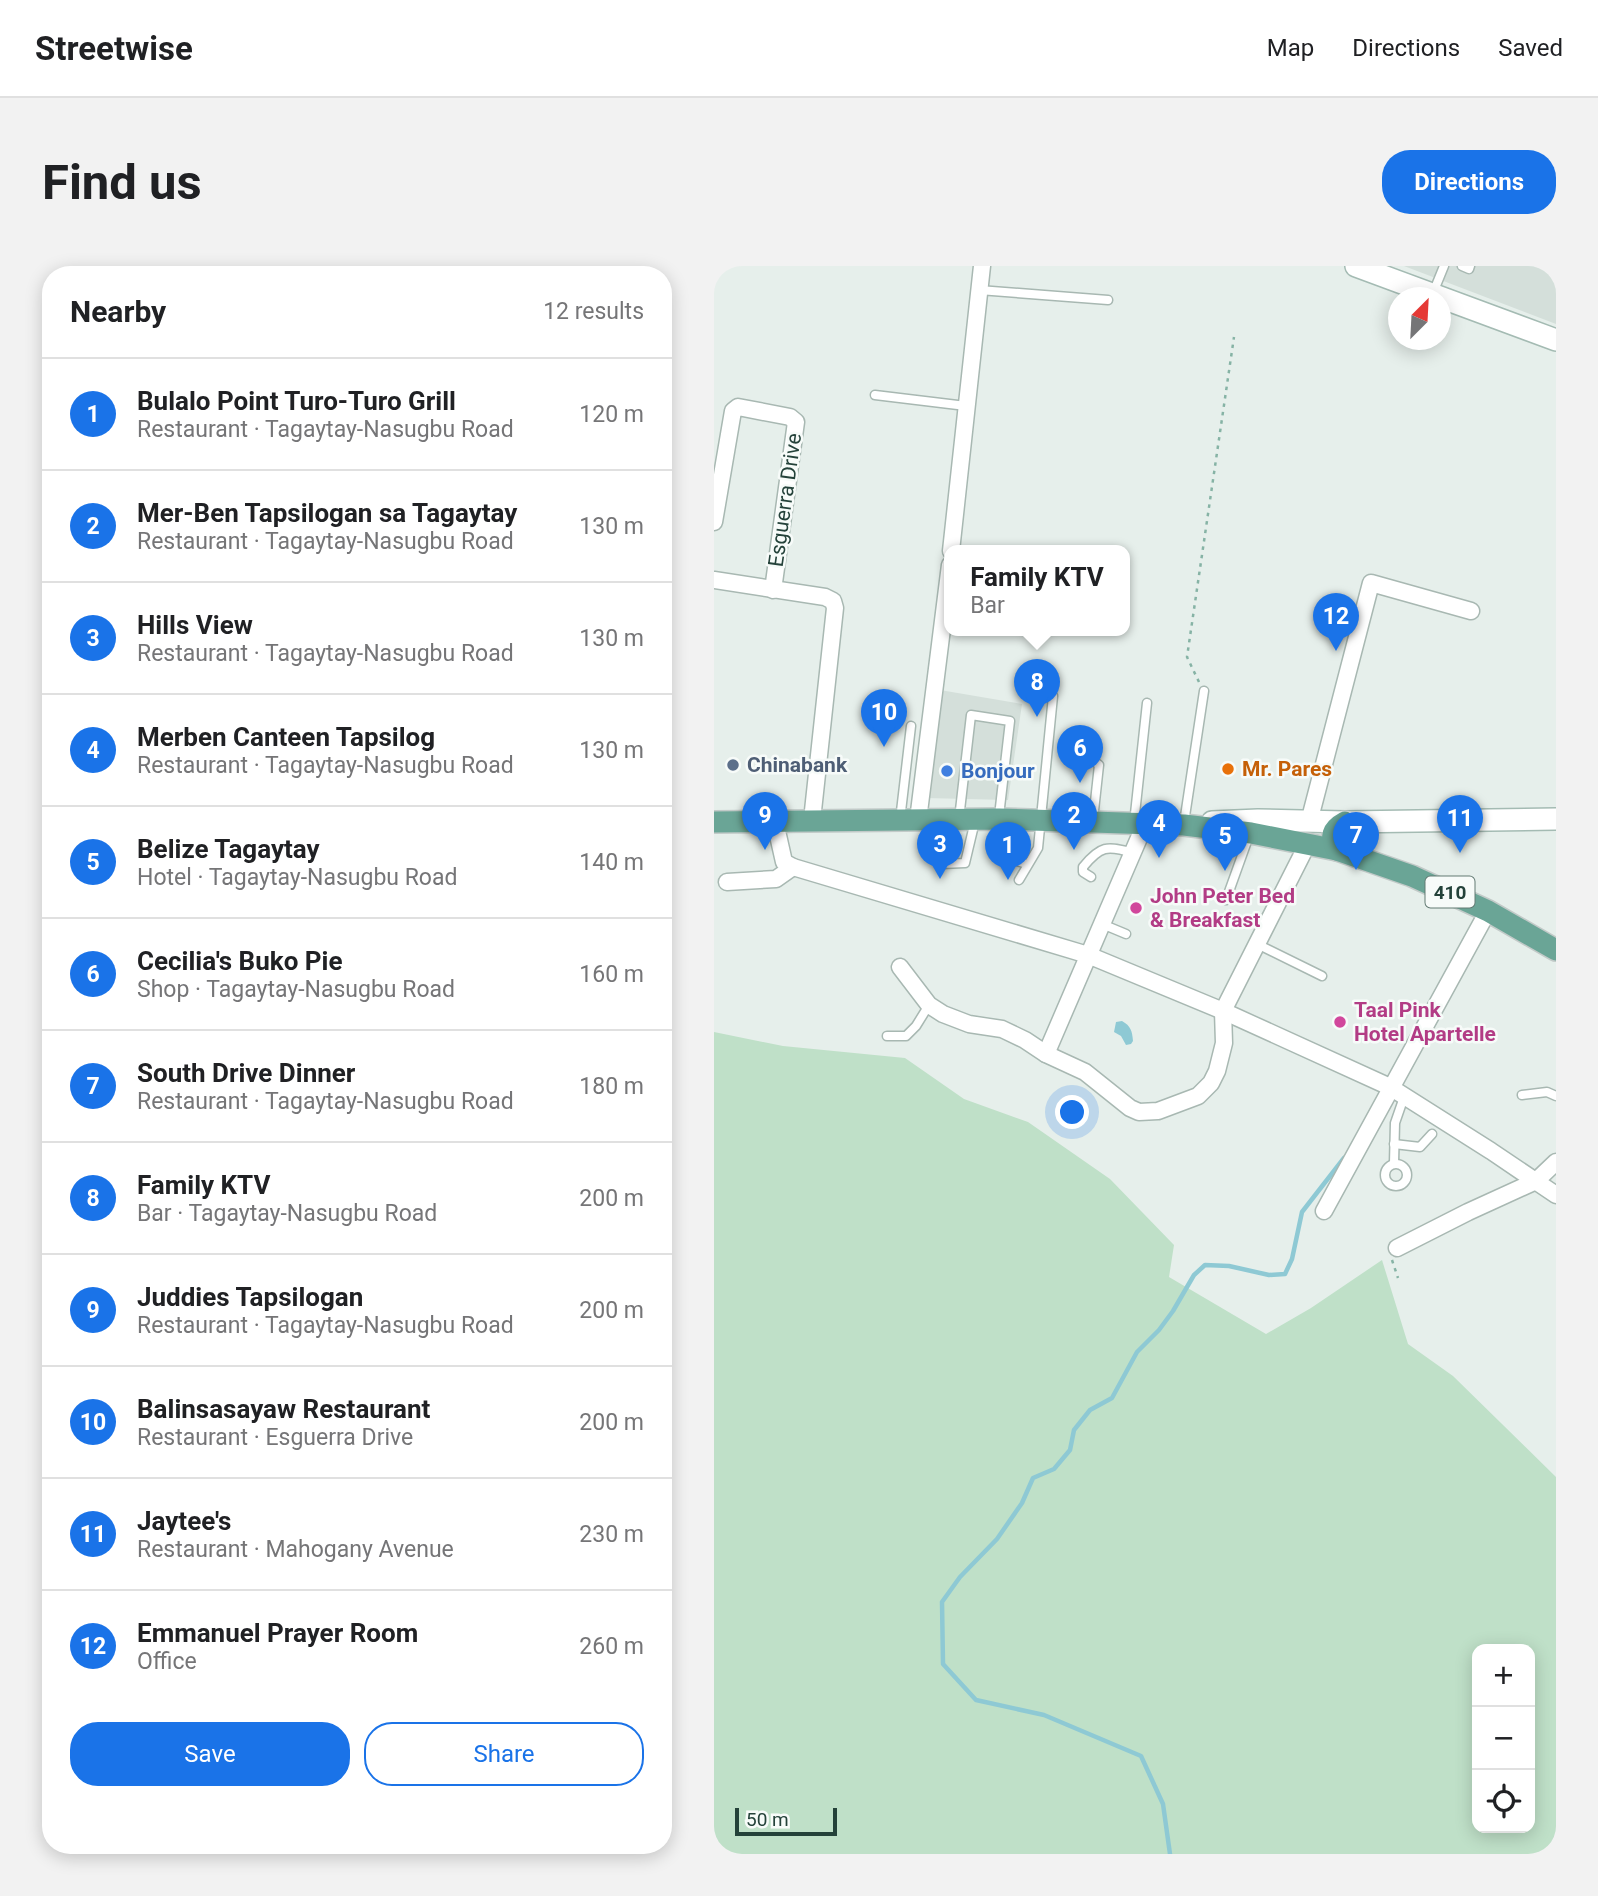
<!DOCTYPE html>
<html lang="en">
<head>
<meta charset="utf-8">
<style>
	:root { --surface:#fff; --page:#f2f2f2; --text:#202124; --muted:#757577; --line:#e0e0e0; --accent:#1a73e8 }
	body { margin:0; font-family:Roboto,sans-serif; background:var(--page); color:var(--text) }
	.controls { position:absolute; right:21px; bottom:21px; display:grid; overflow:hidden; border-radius:14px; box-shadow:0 4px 18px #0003 }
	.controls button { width:63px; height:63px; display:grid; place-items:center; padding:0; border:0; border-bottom:2px solid var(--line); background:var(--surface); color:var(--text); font:35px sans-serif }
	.compass { position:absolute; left:674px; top:21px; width:63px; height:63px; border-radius:50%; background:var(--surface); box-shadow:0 4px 18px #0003; rotate:24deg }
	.scale { position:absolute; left:21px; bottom:18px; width:102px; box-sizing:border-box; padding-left:7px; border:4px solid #24423a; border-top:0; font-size:19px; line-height:24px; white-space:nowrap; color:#24423a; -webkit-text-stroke:5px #f7fbf9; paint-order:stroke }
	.you { position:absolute; left:359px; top:847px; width:24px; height:24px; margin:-18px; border:5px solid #fff; border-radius:50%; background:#1a73e8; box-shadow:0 0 0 10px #1a73e833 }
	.badge { display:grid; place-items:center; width:46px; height:46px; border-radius:50%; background:var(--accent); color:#fff; font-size:23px; font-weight:700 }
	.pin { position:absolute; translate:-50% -58px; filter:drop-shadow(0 2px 4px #0008) }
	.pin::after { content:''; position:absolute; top:37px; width:24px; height:21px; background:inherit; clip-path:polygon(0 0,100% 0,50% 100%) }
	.popup { position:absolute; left:230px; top:279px; width:186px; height:91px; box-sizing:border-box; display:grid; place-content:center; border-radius:14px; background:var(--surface); filter:drop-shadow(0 2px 5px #0005); font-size:23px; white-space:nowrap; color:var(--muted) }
	.popup b { font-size:26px; color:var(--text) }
	.popup::after { content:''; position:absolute; left:50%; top:100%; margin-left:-14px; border:14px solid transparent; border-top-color:var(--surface) }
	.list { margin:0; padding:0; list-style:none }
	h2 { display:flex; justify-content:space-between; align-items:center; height:91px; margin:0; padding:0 28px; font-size:30px }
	h2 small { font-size:23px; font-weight:400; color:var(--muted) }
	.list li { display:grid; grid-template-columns:46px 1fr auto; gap:21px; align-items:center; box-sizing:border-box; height:112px; padding:0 28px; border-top:2px solid var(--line) }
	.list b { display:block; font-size:26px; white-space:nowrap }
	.list p { margin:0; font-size:23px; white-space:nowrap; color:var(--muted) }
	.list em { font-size:23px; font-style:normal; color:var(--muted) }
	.actions { display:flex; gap:14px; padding:21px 28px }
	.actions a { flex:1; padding:16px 0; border:2px solid var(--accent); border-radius:28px; text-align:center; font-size:24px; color:var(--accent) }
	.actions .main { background:var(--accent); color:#fff }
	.icon { flex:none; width:38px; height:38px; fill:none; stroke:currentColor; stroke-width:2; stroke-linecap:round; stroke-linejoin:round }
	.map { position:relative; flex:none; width:842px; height:1588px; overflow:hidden; border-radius:28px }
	header { display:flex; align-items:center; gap:42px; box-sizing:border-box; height:98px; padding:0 35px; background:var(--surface); border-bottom:2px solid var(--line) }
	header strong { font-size:33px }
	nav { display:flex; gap:38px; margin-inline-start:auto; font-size:24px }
	.intro { display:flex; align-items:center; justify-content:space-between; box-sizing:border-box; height:168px; padding:0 42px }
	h1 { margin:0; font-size:49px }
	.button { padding:18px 32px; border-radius:28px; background:var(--accent); color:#fff; font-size:24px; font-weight:700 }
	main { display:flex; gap:42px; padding:0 42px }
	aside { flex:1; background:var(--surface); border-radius:28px; box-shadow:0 4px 18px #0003 }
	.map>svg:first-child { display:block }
	.built { fill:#d4dfda }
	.green { fill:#bfe0c8; fill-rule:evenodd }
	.water { fill:#8ec9d4 }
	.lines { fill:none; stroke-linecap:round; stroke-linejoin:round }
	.stream { stroke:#8ec9d4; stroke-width:4.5 }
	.lane-casing { stroke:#a8b8b2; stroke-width:11 }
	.street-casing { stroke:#a8b8b2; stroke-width:19 }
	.secondary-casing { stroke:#a4bbb3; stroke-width:24 }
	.primary-casing { stroke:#c2cac8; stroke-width:24 }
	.path { stroke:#86b3a5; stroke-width:2.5; stroke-dasharray:3.5 5; stroke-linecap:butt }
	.lane { stroke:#fff; stroke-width:8 }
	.street { stroke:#fff; stroke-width:16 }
	.secondary { stroke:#fff; stroke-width:21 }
	.primary { stroke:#6aa596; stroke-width:21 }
	.service-dot { fill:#5c6f8a; stroke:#f7fbf9; stroke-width:2.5 }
	.food-dot { fill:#e8710a; stroke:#f7fbf9; stroke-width:2.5 }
	.shop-dot { fill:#3f7fe0; stroke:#f7fbf9; stroke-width:2.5 }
	.hotel-dot { fill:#d1479c; stroke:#f7fbf9; stroke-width:2.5 }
	.labels { text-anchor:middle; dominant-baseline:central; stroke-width:5; stroke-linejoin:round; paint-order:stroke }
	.shield { fill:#f7fbf9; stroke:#637a73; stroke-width:2 }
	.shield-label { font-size:19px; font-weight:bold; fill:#24423a }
	.street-label { font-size:21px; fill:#24423a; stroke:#f7fbf9 }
	.service-label { font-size:21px; font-weight:bold; fill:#4e5e75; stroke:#f7fbf9; text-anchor:start }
	.food-label { font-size:21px; font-weight:bold; fill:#c56008; stroke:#f7fbf9; text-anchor:start }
	.shop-label { font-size:21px; font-weight:bold; fill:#366cbe; stroke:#f7fbf9; text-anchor:start }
	.hotel-label { font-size:21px; font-weight:bold; fill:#b23c85; stroke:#f7fbf9; text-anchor:start }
</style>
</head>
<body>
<header>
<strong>Streetwise</strong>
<nav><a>Map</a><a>Directions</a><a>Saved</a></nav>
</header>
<div class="intro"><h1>Find us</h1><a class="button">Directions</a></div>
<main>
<aside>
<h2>Nearby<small>12 results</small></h2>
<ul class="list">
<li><span class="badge">1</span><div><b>Bulalo Point Turo-Turo Grill</b><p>Restaurant · Tagaytay-Nasugbu Road</p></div><em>120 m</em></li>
<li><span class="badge">2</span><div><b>Mer-Ben Tapsilogan sa Tagaytay</b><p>Restaurant · Tagaytay-Nasugbu Road</p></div><em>130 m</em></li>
<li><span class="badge">3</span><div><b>Hills View</b><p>Restaurant · Tagaytay-Nasugbu Road</p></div><em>130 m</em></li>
<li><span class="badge">4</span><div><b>Merben Canteen Tapsilog</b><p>Restaurant · Tagaytay-Nasugbu Road</p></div><em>130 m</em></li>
<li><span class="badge">5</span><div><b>Belize Tagaytay</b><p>Hotel · Tagaytay-Nasugbu Road</p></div><em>140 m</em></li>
<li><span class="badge">6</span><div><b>Cecilia's Buko Pie</b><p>Shop · Tagaytay-Nasugbu Road</p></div><em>160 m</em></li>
<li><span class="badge">7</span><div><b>South Drive Dinner</b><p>Restaurant · Tagaytay-Nasugbu Road</p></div><em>180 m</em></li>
<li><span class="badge">8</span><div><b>Family KTV</b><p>Bar · Tagaytay-Nasugbu Road</p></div><em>200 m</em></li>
<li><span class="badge">9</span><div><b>Juddies Tapsilogan</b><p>Restaurant · Tagaytay-Nasugbu Road</p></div><em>200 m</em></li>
<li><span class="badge">10</span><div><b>Balinsasayaw Restaurant</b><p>Restaurant · Esguerra Drive</p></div><em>200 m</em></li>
<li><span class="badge">11</span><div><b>Jaytee's</b><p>Restaurant · Mahogany Avenue</p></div><em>230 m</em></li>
<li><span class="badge">12</span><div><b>Emmanuel Prayer Room</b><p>Office</p></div><em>260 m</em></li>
</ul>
<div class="actions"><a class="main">Save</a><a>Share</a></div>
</aside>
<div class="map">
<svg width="842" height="1588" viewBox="0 0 842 1588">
	<rect width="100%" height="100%" fill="#e6efeb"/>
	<g class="built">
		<polygon points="690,0 842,0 842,58 753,24"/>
		<polygon points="226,424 308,438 294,534 211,532"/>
	</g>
	<path class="green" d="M0 766 69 780 191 792 250 833 314 856 396 913 460 979 455 1011 552 1068 597 1042 668 994 694 1078 739 1110 842 1211V1588H0ZM763 1383H816V1562H763Z"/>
	<path class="water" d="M408 755C417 760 418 765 419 775L417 778 412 779 407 770 400 766 402 756Z"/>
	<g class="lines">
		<polyline class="stream" points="456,1588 449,1538 427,1490 330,1449 262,1434 229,1398 228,1336 246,1311 283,1273 308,1237 319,1212 340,1203 356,1184 360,1164 376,1144 398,1132 423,1086 445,1064 459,1045 480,1009 491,999 515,1000 555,1009 571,1008 578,993 588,946 630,892"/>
		<g class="lane-casing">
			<g id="lane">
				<polyline points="748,0 755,3 756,0"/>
				<polyline points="265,24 394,34"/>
				<polyline points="719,27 730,0"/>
				<polyline points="161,129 252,140"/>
				<polyline points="371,488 385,499 379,554"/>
				<polyline points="245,553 257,449 296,455 285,550"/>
				<polyline points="186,554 197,460"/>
				<polyline points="420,557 433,437"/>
				<polyline points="470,557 490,425"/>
				<polyline points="293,592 313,598"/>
				<polyline points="227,598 251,597 261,555"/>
				<path d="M377 611 369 606V601C386 580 393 579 419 587"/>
				<polyline points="305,614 324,582 339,430"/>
				<polyline points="512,634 536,567"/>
				<polyline points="388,658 412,668"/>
				<polyline points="543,678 608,710"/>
				<polyline points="173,770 192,770 202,760 215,739"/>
				<polyline points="808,829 833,826 842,830"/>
				<polyline points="680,878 706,881 718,868"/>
				<polyline points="680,897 681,857 690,831"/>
				<circle cx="682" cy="909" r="11"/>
			</g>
		</g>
		<g class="street-casing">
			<g id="street">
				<polyline points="0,256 19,145 24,141 76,151 82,156 59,324"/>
				<polyline points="237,285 268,0"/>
				<polyline points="0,314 111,331 119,335 121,342 98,554"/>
				<polyline points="204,554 236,299"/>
				<polyline points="61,556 70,596 79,601 374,689 509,745 676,821 777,885 842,929"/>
				<polyline points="595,556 657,317 757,345"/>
				<polyline points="13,616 62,613 79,601"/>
				<polyline points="186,701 215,739 229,748 255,758 288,763 311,774 332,788 371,806 416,842 425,846 444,845 484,830 497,817 503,805 510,777 509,745 594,577"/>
				<polyline points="332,788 431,558"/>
				<polyline points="610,945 774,645"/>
				<polyline points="683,982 754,946 822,915 842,896"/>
			</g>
		</g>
		<g class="secondary-casing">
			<g id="secondary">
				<polyline points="642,0 842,74"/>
				<polyline points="498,556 544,554 631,556 842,553"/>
			</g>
		</g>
		<g class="primary-casing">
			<g id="primary">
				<polyline points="0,556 285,553 470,559 537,567 623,584 698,610 774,645 842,684"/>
				<path d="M623 584C615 571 618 563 631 556"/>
			</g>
		</g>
		<g class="path">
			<polyline points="485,416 473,391 520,71"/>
			<polyline points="678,994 684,1012"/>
		</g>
		<use href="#lane" class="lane"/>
		<use href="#street" class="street"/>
		<use href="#secondary" class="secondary"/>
		<use href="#primary" class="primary"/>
	</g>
	<circle class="service-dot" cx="19" cy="499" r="7"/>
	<circle class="food-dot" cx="514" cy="503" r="7"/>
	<circle class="shop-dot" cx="233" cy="505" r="7"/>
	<g class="hotel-dot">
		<circle cx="422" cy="642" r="7"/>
		<circle cx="626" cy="756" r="7"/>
	</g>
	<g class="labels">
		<rect class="shield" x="711.5" y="610.5" width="49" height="31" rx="5"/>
		<g class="shield-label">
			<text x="736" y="626">410</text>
		</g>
		<g class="street-label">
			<text transform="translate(71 234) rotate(-82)">Esguerra Drive</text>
		</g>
		<g class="service-label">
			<text x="33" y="499">Chinabank</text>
		</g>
		<g class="food-label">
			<text x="528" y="503">Mr. Pares</text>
		</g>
		<g class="shop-label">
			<text x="247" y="505">Bonjour</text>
		</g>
		<g class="hotel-label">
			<text x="436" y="630">John Peter Bed<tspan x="436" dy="24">&amp; Breakfast</tspan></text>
			<text x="640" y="744">Taal Pink<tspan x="640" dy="24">Hotel Apartelle</tspan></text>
		</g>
	</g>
</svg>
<div class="controls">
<button>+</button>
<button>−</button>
<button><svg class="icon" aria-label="locate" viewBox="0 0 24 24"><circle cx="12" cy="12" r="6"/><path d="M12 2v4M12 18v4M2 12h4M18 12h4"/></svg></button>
</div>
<svg class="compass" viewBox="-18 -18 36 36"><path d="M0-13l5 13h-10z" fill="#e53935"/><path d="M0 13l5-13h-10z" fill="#757577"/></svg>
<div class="scale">50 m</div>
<div class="you"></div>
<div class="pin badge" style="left:294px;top:614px">1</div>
<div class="pin badge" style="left:360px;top:584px">2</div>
<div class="pin badge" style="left:226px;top:613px">3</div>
<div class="pin badge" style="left:445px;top:592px">4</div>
<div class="pin badge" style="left:511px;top:605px">5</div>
<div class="pin badge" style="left:366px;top:517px">6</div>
<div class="pin badge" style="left:642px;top:604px">7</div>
<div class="pin badge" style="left:323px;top:451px">8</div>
<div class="popup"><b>Family KTV</b>Bar</div>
<div class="pin badge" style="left:51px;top:584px">9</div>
<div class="pin badge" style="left:170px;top:481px">10</div>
<div class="pin badge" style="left:746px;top:587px">11</div>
<div class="pin badge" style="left:622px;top:385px">12</div>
</div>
</main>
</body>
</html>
